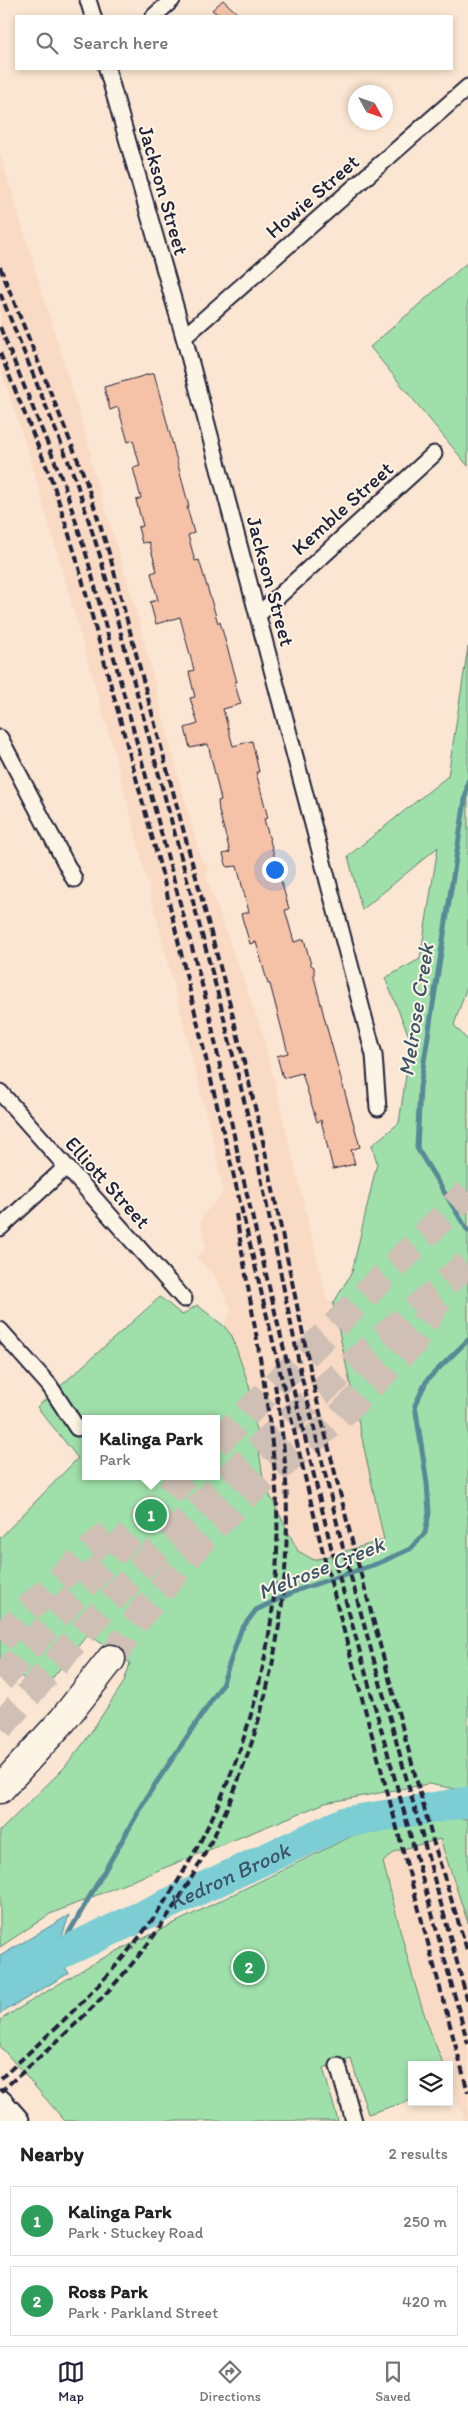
<!DOCTYPE html>
<html lang="en">
<head>
<meta charset="utf-8">
<style>
	:root { --surface:#fff; --page:#f6f6f6; --text:#222; --muted:#767676; --line:#e0e0e0; --accent:#22223b }
	body { margin:0; font-family:Itim,sans-serif; background:var(--page); color:var(--text) }
	.controls { position:absolute; right:15px; bottom:15px; display:grid; overflow:hidden; border-radius:0px; box-shadow:0 2px 8px #0003 }
	.controls button { width:45px; height:45px; display:grid; place-items:center; padding:0; border:0; border-bottom:1px solid var(--line); background:var(--surface); color:var(--text); font:25px sans-serif }
	.compass { position:absolute; left:348px; top:85px; width:45px; height:45px; border-radius:50%; background:var(--surface); box-shadow:0 2px 8px #0003; rotate:130deg }
	.you { position:absolute; left:274px; top:869px; width:18px; height:18px; margin:-12px; border:4px solid #fff; border-radius:50%; background:#1a73e8; box-shadow:0 0 0 8px #1a73e833 }
	.badge { display:grid; place-items:center; width:32px; height:32px; border-radius:50%; background:var(--accent); color:#fff; font-size:16px; font-weight:700 }
	.pin { position:absolute; translate:-50% -50%; border:2px solid #fff; box-shadow:0 1px 5px #0006 }
	.popup { position:absolute; left:82px; top:1415px; width:138px; height:65px; box-sizing:border-box; display:grid; place-content:center; border-radius:0px; background:var(--surface); filter:drop-shadow(0 1px 4px #0005); font-size:16px; white-space:nowrap; color:var(--muted) }
	.popup b { font-size:19px; color:var(--text) }
	.popup::after { content:''; position:absolute; left:50%; top:100%; margin-left:-10px; border:10px solid transparent; border-top-color:var(--surface) }
	.list { margin:0; padding:0; list-style:none }
	h2 { display:flex; justify-content:space-between; align-items:center; height:65px; margin:0; padding:0 20px; font-size:21px }
	h2 small { font-size:16px; font-weight:400; color:var(--muted) }
	.list li { display:grid; grid-template-columns:32px 1fr auto; gap:15px; align-items:center; box-sizing:border-box; height:70px; margin:0 10px 10px; padding:0 10px; border:1px solid var(--line); border-radius:0px }
	.list b { display:block; font-size:19px; white-space:nowrap }
	.list p { margin:0; font-size:16px; white-space:nowrap; color:var(--muted) }
	.list em { font-size:16px; font-style:normal; color:var(--muted) }
	.icon { flex:none; width:28px; height:28px; fill:none; stroke:currentColor; stroke-width:2; stroke-linecap:round; stroke-linejoin:round }
	.map { position:relative; flex:none; width:468px; height:2121px; overflow:hidden }
	.search { position:absolute; background:var(--surface); box-shadow:0 2px 8px #0003; left:15px; right:15px; top:15px; height:55px; display:flex; align-items:center; gap:12px; box-sizing:border-box; padding:0 18px; border-radius:0px; color:var(--muted); font-size:19px }
	.sheet { height:225px; background:var(--surface) }
	nav { display:flex; justify-content:space-around; align-items:center; box-sizing:border-box; height:70px; border-top:1px solid var(--line); background:var(--surface); font-size:14px; color:var(--muted) }
	nav a { display:grid; justify-items:center; gap:2px }
	nav .on { color:var(--accent) }
	.map>svg:first-child { display:block }
	.built { fill:#f9dbc5 }
	.green { fill:#9fe0aa; stroke:#608172; fill-rule:evenodd }
	.water { fill:#7ccdd4; stroke:#588997 }
	.lines { fill:none; stroke-linecap:round; stroke-linejoin:round }
	.stream { stroke:#588997; stroke-width:5 }
	.river { stroke:#7ccdd4; stroke-width:31 }
	.building { fill:#f6c2a7; stroke:#22223b }
	.motorway-tunnel { stroke:#cfbfb4; stroke-width:28; stroke-dasharray:28 14; stroke-linecap:butt }
	.minor-casing { stroke:#22223b; stroke-width:19 }
	.trunk-casing { stroke:#22223b; stroke-width:29 }
	.motorway-casing { stroke:#22223b; stroke-width:31 }
	.minor { stroke:#fcf5e5; stroke-width:15 }
	.trunk { stroke:#fcf5e5; stroke-width:25 }
	.motorway { stroke:#fcf5e5; stroke-width:28 }
	.rail { stroke:#22223b; stroke-width:4; stroke-dasharray:8 4; stroke-linecap:butt }
	.labels { text-anchor:middle; dominant-baseline:central; stroke-width:4; stroke-linejoin:round; paint-order:stroke }
	.street-label { font-size:21px; fill:#22223b; stroke:#fcf5e5 }
	.water-label { font-size:22px; font-style:italic; fill:#3d5569; stroke:#fcf5e5 }
</style>
</head>
<body>
<div class="map">
<svg width="468" height="2121" viewBox="0 0 468 2121">
	<rect width="100%" height="100%" fill="#fae6d2"/>
	<filter id="ink" filterUnits="userSpaceOnUse"><feTurbulence type="fractalNoise" baseFrequency=".02" numOctaves="2"/><feDisplacementMap in="SourceGraphic" scale="10" xChannelSelector="R" yChannelSelector="G"/><feConvolveMatrix kernelMatrix="1 2 1 2 8 2 1 2 1" color-interpolation-filters="sRGB"/></filter>
	<g filter="url(#ink)">
		<g class="built">
			<polygon points="0,154 92,455 89,457 135,606 179,779 202,862 206,862 209,872 205,873 263,1034 327,1300 333,1304 385,1540 314,1560 298,1551 264,1484 249,1386 232,1336 224,1326 231,1309 216,1278 196,1257 206,1249 201,1223 202,1216 223,1193 214,1145 116,759 30,458 0,366"/>
			<polygon points="440,1839 468,1923 468,2121 465,2121 449,2077 449,2065 444,2065 432,2039 412,1973 383,1862 396,1851"/>
		</g>
		<g class="green">
			<polygon points="468,262 468,466 370,347"/>
			<path d="M468 647V983L454 1025 468 1041V1791L428 1784 325 1803 50 1914 0 1947V1831L64 1768 83 1744 124 1682 130 1663 88 1634 42 1691 0 1662V1538L78 1458 37 1407 160 1297 182 1315 197 1305 224 1326 232 1336 249 1386 264 1484 298 1551 314 1560 384 1540 333 1304 352 1272 377 1163 372 1145 399 1123 411 1041 385 978 420 959 438 847 362 910 348 856 448 776ZM86 1419H216V1476H86Z"/>
			<path d="M442 1818 468 1819V1923L440 1839 396 1851 383 1862C401 1930 415 2000 444 2065H412V2100L368 2114 351 2059 323 2068 338 2121H65L0 2046V2020L97 1961 352 1836Z"/>
		</g>
		<polygon class="water" points="69,1915 56,1955 69,1973 0,2014 0,1956"/>
		<g class="lines">
			<g class="stream">
				<polyline points="468,781 420,1087 417,1148 468,1231"/>
				<polyline points="56,1955 150,1792 222,1685 241,1630 256,1610 298,1590 379,1563 410,1549 425,1533 429,1513 427,1483 415,1405 427,1380 468,1340"/>
			</g>
			<path class="river" id="s1" d="M0 1985 23 1971 345 1822 468 1802"/>
		</g>
		<g class="building">
			<polygon points="223,0 240,16 220,16 212,10"/>
			<polygon points="154,373 189,507 187,507 194,533 188,535 195,561 199,560 218,623 220,622 237,682 234,682 241,704 223,709 233,746 252,741 259,772 256,772 268,818 264,819 289,909 285,910 294,942 304,939 311,965 314,967 314,977 328,1032 360,1147 351,1150 355,1164 333,1169 321,1120 317,1122 302,1073 283,1078 277,1056 288,1053 270,984 268,984 256,942 250,944 241,914 249,912 237,866 227,867 223,854 230,852 219,811 218,801 221,800 208,744 190,748 185,728 198,724 190,698 195,697 189,672 194,670 180,617 156,624 150,602 158,600 151,573 157,571 149,542 142,543 138,527 143,526 136,500 141,498 133,468 140,466 133,440 128,442 118,407 110,410 104,387"/>
		</g>
		<g class="lines">
			<g class="motorway-tunnel">
				<polyline points="216,1444 468,1192"/>
				<polyline points="0,1640 26,1611 109,1533"/>
				<polyline points="111,1659 141,1614 210,1530 251,1491 337,1419 412,1344 438,1300"/>
				<polyline points="0,1680 74,1596 185,1476"/>
				<path d="M0 1727C76 1639 152 1551 236 1470 310 1398 391 1332 468 1263"/>
			</g>
			<g class="minor-casing">
				<g id="minor">
					<polyline points="88,0 93,16"/>
					<polyline points="154,16 172,0"/>
					<polyline points="107,69 184,337 374,1055 378,1108"/>
					<polyline points="184,337 468,87"/>
					<polyline points="258,615 434,454"/>
					<polyline points="0,738 74,879"/>
					<polyline points="0,1092 184,1299"/>
					<polyline points="0,1228 66,1167"/>
					<polyline points="0,1330 49,1385 77,1428"/>
					<polyline points="338,2066 354,2121"/>
				</g>
			</g>
			<g class="trunk-casing">
				<polyline id="trunk" points="0,2103 16,2121"/>
			</g>
			<g class="motorway-casing">
				<polyline id="motorway" points="0,1789 63,1720 111,1659"/>
			</g>
			<use href="#minor" class="minor"/>
			<use href="#trunk" class="trunk"/>
			<use href="#motorway" class="motorway"/>
			<g class="rail">
				<polyline points="0,267 85,478 109,553 229,1000 261,1132 316,1397 353,1545 433,1841 468,1953"/>
				<polyline points="0,293 75,478 100,556 219,998 252,1133 302,1378 343,1548 468,2002"/>
				<polyline points="0,327 64,484 87,557 208,1007 240,1165 332,1551 468,2044"/>
				<polyline points="0,353 53,483 76,557 163,877 323,1553 468,2092"/>
				<path d="M0 2079C45 2038 90 1998 129 1950 232 1824 287 1652 276 1489 270 1397 250 1306 236 1214"/>
				<path d="M0 2092C49 2049 99 2006 140 1954 265 1794 311 1584 275 1385"/>
			</g>
		</g>
	</g>
	<g class="labels">
		<g class="street-label">
			<text transform="translate(164 190) rotate(74)">Jackson Street</text>
			<text transform="translate(312 196) rotate(-41)">Howie Street</text>
			<text transform="translate(342 508) rotate(-42)">Kemble Street</text>
			<text transform="translate(271 581) rotate(75)">Jackson Street</text>
			<text transform="translate(108 1182) rotate(48)">Elliott Street</text>
		</g>
		<g class="water-label">
			<text transform="translate(416 1010) rotate(-81)">Melrose Creek</text>
			<text transform="translate(321 1568) rotate(-22)">Melrose Creek</text>
			<text stroke="none"><textPath href="#s1" startOffset="254">Kedron Brook</textPath></text>
		</g>
	</g>
</svg>
<div class="controls">
<button><svg class="icon" aria-label="layers" viewBox="0 0 24 24"><path d="M12 4l9 5-9 5-9-5zM3 14l9 5 9-5"/></svg></button>
</div>
<svg class="compass" viewBox="-18 -18 36 36"><path d="M0-13l5 13h-10z" fill="#e53935"/><path d="M0 13l5-13h-10z" fill="#767676"/></svg>
<div class="you"></div>
<div class="pin badge" style="left:151px;top:1515px;background:#2e9e5b">1</div>
<div class="popup"><b>Kalinga Park</b>Park</div>
<div class="pin badge" style="left:249px;top:1967px;background:#2e9e5b">2</div>
<div class="search"><svg class="icon" aria-label="search" viewBox="0 0 24 24"><circle cx="10" cy="10" r="6"/><path d="M15 15l6 6"/></svg>Search here</div>
</div>
<section class="sheet">
<h2>Nearby<small>2 results</small></h2>
<ul class="list">
<li><span class="badge" style="background:#2e9e5b">1</span><div><b>Kalinga Park</b><p>Park · Stuckey Road</p></div><em>250 m</em></li>
<li><span class="badge" style="background:#2e9e5b">2</span><div><b>Ross Park</b><p>Park · Parkland Street</p></div><em>420 m</em></li>
</ul>
</section>
<nav>
<a class="on"><svg class="icon" aria-label="map" viewBox="0 0 24 24"><path d="M3 6l6-2 6 2 6-2v14l-6 2-6-2-6 2zM9 4v14M15 6v14"/></svg>Map</a>
<a><svg class="icon" aria-label="directions" viewBox="0 0 24 24"><path d="M12 3l9 9-9 9-9-9zM9 14v-3h6M13 9l2 2-2 2"/></svg>Directions</a>
<a><svg class="icon" aria-label="saved" viewBox="0 0 24 24"><path d="M7 4h10v16l-5-4-5 4z"/></svg>Saved</a>
</nav>
</body>
</html>
